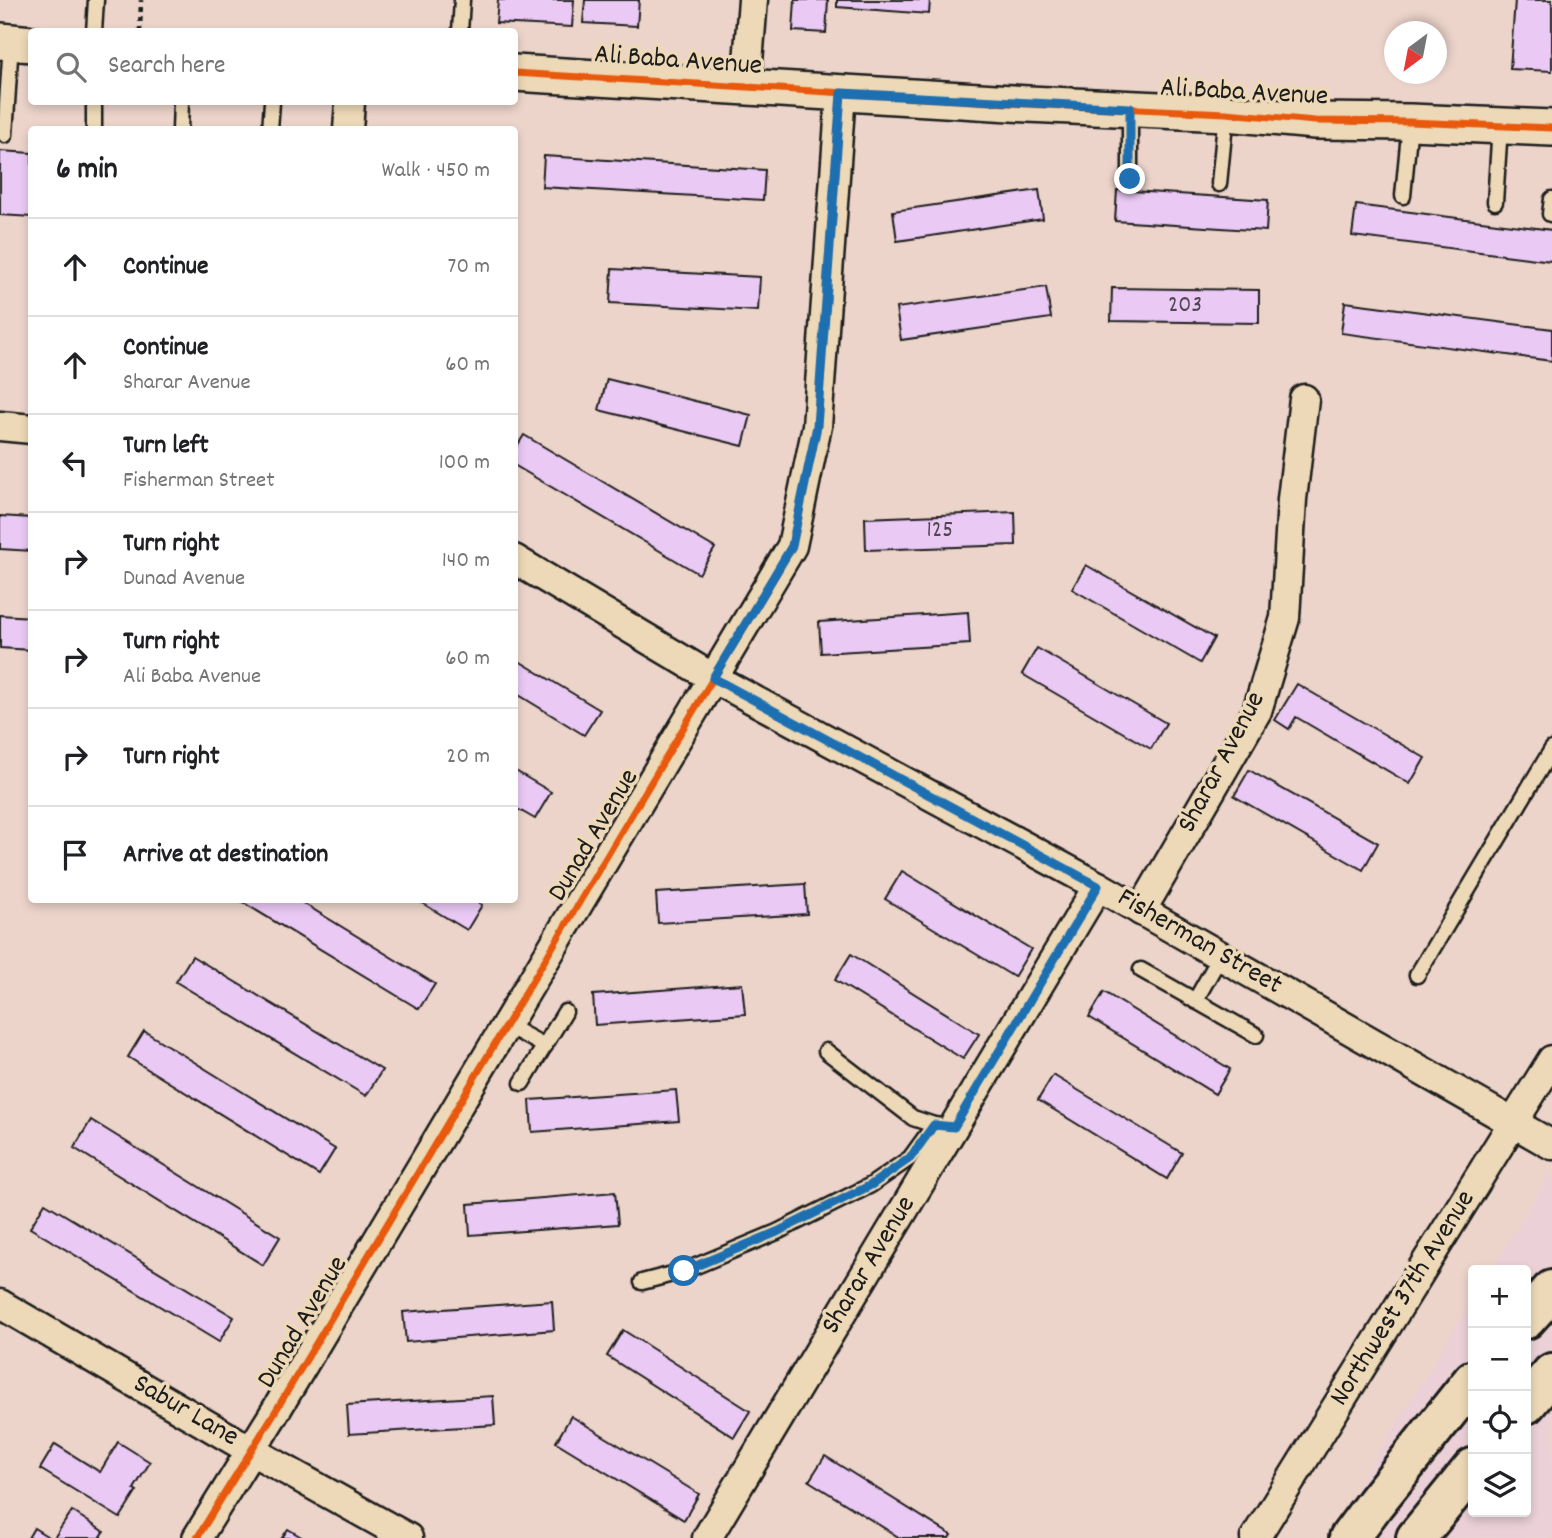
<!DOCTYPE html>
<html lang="en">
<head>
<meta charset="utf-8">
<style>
	:root { --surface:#fff; --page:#f6f6f6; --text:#202124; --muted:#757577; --line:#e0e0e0 }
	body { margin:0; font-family:Dekko,sans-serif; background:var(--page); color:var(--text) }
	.controls { position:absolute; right:21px; bottom:21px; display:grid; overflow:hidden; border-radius:7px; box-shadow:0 4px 10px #0003 }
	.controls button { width:63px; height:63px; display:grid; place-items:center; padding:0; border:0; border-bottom:2px solid var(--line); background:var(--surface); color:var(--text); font:35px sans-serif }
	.compass { position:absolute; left:1384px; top:21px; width:63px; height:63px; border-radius:50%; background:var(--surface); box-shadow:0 4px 10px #0003; rotate:212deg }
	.stop { position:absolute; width:21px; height:21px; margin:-16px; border:5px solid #1f6fb2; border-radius:50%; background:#fff }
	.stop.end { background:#1f6fb2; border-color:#fff; box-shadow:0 2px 7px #0008 }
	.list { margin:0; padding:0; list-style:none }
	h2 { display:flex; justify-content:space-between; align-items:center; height:91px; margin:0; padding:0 28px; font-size:30px }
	h2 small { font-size:23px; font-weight:400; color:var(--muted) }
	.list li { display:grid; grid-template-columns:46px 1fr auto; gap:21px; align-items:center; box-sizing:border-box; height:98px; padding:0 28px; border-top:2px solid var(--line) }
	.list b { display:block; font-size:26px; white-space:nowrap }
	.list p { margin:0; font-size:23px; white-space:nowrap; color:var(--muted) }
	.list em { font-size:23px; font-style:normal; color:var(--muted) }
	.icon { flex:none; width:38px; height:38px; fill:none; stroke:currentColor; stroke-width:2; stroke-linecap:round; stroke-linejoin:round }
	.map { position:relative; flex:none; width:1552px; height:1538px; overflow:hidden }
	.search { position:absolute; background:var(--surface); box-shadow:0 4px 10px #0003; left:28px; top:28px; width:490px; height:77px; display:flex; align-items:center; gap:18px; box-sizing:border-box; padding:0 24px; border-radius:7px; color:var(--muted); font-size:26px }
	.panel { position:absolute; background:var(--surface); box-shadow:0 4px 10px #0003; left:28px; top:126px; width:490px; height:777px; border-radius:7px }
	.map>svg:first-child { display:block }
	.built { fill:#ebd1d7 }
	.building { fill:#eac9f5; stroke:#1c1c1c; stroke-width:2 }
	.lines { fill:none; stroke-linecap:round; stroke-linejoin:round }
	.service-casing { stroke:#1c1c1c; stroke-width:19 }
	.minor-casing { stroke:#1c1c1c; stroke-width:33 }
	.tertiary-casing { stroke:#1c1c1c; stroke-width:40 }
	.primary-casing { stroke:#1c1c1c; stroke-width:44 }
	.path { stroke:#1c1c1c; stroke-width:4.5; stroke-dasharray:5 5; stroke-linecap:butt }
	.service { stroke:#edd9b7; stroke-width:14 }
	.minor { stroke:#edd9b7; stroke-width:28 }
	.tertiary { stroke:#edd9b7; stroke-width:35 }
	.primary { stroke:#edd9b7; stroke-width:38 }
	.cycleway-casing { stroke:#edd9b7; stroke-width:11 }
	.cycleway { stroke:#e8590c; stroke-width:7 }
	.route { stroke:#1f6fb2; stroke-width:9 }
	.labels { text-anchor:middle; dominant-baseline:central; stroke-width:7; stroke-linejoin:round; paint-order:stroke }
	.number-label { font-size:24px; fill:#504752 }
	.street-label { font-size:28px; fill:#1c1c1c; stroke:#edd9b7 }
</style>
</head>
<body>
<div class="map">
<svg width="1552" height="1538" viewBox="0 0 1552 1538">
	<rect width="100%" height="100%" fill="#ecd4ca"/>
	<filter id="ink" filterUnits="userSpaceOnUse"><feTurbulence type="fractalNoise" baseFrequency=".0143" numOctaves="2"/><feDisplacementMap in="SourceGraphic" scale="14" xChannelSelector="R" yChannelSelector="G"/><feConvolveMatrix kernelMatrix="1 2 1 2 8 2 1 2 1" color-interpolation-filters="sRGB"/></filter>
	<g filter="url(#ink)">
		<polygon class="built" points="1552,1171 1552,1538 1326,1538 1473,1299 1473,1512 1526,1512 1526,1270 1491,1270"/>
		<g class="building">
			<polygon points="498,0 574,0 572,27 496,23"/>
			<polygon points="585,0 639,0 637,26 583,23"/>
			<polygon points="795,0 828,0 826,33 793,31"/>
			<polygon points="837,0 930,0 929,14 837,7"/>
			<polygon points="1515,0 1552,0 1552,71 1510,69"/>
			<polygon points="0,151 32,153 32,217 0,215"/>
			<polygon points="544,156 765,170 763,200 542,187"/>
			<polygon points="1039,190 1043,219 897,241 893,211"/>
			<polygon points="1117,190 1268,200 1266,231 1115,221"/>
			<polygon points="1356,205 1552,230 1552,261 1352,236"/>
			<polygon points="612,269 760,277 758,311 610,303"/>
			<polygon points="1046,287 1051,318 901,340 896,308"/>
			<polygon points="1112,288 1259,290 1259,323 1111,321"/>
			<polygon points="1345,302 1552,329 1552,361 1341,333"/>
			<polygon points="607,379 751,415 743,446 599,410"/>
			<polygon points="524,435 715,548 699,574 514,465 514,451"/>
			<polygon points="1015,512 1016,545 866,550 865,518"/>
			<polygon points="0,516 32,518 32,551 0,549"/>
			<polygon points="1086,565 1214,638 1200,663 1072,589"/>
			<polygon points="968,612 970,644 821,653 819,622"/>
			<polygon points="0,615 32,617 32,650 0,648"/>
			<polygon points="1037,648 1166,723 1151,749 1022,674"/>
			<polygon points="514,658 600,710 584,735 514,692"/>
			<polygon points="1297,684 1425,758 1410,784 1296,717 1289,729 1275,720"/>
			<polygon points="514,770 551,792 535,819 514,807"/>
			<polygon points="1249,770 1378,843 1363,870 1234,796"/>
			<polygon points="902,871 1031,949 1014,977 885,899"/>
			<polygon points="805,884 807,914 658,923 656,893"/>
			<polygon points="239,900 298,900 435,984 419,1009"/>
			<polygon points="417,900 473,900 482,905 467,930"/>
			<polygon points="851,954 979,1034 963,1059 835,980"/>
			<polygon points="192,956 382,1070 366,1096 176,982"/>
			<polygon points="742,984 745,1014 595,1025 593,995"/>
			<polygon points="1104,992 1230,1069 1215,1094 1089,1017"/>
			<polygon points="144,1031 335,1149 319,1175 128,1057"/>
			<polygon points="1053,1075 1182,1153 1167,1179 1038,1100"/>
			<polygon points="676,1090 679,1121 532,1132 530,1100"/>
			<polygon points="91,1120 280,1237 263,1265 74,1148"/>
			<polygon points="615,1192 618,1224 470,1235 468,1204"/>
			<polygon points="45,1203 234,1317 219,1342 30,1228"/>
			<polygon points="552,1301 554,1330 406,1342 403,1312"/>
			<polygon points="623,1330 750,1411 734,1437 607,1356"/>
			<polygon points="493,1396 495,1425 349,1434 347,1405"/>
			<polygon points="571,1416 699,1494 684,1520 556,1442"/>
			<polygon points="118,1442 150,1462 134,1489 137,1491 120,1518 40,1469 55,1444 100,1472"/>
			<polygon points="825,1456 951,1535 949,1538 900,1538 809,1481"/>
			<polygon points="72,1511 104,1532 100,1538 54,1538"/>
			<polygon points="34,1528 50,1538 28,1538"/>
			<polygon points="288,1529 303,1538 282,1538"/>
		</g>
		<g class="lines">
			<g class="service-casing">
				<g id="service">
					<polyline points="94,32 96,0"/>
					<polyline points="460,32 462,0"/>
					<polyline points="94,130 94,102"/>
					<polyline points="180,130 181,102"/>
					<polyline points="270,130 272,102"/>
					<polyline points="5,135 11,42"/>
					<polyline points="1130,179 1130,110"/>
					<polyline points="1219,184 1226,113"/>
					<polyline points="1403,196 1410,123"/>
					<polyline points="1495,202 1500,127"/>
					<polyline points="1550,214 1552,199"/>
					<polyline points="1141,970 1256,1035"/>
					<polyline points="1417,975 1552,749"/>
					<polyline points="1195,1001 1221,955"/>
					<polyline points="506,1025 545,1046"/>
					<polyline points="826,1051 913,1118 934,1125 942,1126"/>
					<polyline points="522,1083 565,1012"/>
					<polyline points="642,1282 684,1271 777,1232 871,1185 910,1158 934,1125"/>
				</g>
			</g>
			<g class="minor-casing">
				<g id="minor">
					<polyline points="746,87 753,0"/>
					<polyline points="348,130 350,102"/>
					<polyline points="0,426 32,429"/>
					<polyline points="514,559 713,678 1098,886 1552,1145"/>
					<polyline points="1141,911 1257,711 1285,618 1292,499 1304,399"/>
					<polyline points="0,1304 252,1451 408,1538"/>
					<polyline points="197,1538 278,1407 792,546 817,426 841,93"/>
					<polyline points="707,1538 1098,886"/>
					<polyline points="1255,1538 1552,1060"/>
				</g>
			</g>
			<g class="tertiary-casing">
				<g id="tertiary">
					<polyline points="0,41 32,44"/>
					<polyline points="514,73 1028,104 1226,113 1315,121 1410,122 1552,128"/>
				</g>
			</g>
			<g class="primary-casing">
				<g id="primary">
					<polyline points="1526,1319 1552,1290"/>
					<polyline points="1526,1404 1552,1373"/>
					<polyline points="1349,1538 1375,1503 1473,1380"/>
					<polyline points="1416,1538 1473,1468"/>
				</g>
			</g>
			<polyline class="path" points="140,32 141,0"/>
			<use href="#service" class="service"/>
			<use href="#minor" class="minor"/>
			<use href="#tertiary" class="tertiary"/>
			<use href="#primary" class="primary"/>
			<g class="cycleway-casing">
				<g id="cycleway">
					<polyline points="514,73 1028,104 1226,113 1315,121 1410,122 1552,128"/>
					<polyline points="197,1538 278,1407 792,546 817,426 841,93"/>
				</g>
			</g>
			<use href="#cycleway" class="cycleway"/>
		</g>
	</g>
	<g class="lines" filter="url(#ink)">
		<polyline class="route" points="684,1271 777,1232 871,1185 910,1158 934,1125 954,1127 1098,886 713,678 792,546 817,426 841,93 1130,108 1130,179"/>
	</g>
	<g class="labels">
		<g class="number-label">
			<text x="1185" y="306">203</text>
			<text x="940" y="531">125</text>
		</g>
		<g class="street-label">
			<text transform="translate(678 62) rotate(4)">Ali Baba Avenue</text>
			<text transform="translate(1244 94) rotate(3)">Ali Baba Avenue</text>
			<text transform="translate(1223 763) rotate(-62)">Sharar Avenue</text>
			<text transform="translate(595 836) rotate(-59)">Dunad Avenue</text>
			<text transform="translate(1199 943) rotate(30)">Fisherman Street</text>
			<text transform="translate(870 1266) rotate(-59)">Sharar Avenue</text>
			<text transform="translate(1404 1299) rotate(-58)">Northwest 37th Avenue</text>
			<text transform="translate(304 1323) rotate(-59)">Dunad Avenue</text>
			<text transform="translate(185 1412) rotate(30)">Sabur Lane</text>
		</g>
	</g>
</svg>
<div class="controls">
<button>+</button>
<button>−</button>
<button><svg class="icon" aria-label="locate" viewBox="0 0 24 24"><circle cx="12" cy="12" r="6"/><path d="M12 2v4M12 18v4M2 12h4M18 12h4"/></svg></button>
<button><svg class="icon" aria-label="layers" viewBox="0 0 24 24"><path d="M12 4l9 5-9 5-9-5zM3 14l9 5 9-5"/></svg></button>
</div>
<svg class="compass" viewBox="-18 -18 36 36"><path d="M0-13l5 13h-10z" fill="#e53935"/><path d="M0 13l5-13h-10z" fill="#757577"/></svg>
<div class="stop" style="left:684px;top:1271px"></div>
<div class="stop end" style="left:1130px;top:179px"></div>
<div class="search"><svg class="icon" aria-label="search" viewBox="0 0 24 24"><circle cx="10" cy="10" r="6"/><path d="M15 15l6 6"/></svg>Search here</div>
<section class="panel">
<h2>6 min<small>Walk · 450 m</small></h2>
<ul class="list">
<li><svg class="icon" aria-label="ahead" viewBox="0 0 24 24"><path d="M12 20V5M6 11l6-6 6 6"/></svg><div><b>Continue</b></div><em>70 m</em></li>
<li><svg class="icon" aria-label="ahead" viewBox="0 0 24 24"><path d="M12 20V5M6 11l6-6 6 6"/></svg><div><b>Continue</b><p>Sharar Avenue</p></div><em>60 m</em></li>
<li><svg class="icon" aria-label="left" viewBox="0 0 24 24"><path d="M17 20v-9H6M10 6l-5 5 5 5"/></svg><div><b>Turn left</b><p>Fisherman Street</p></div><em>100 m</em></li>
<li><svg class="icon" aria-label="right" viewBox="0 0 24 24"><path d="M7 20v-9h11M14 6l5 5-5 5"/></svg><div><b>Turn right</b><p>Dunad Avenue</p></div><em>140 m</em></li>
<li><svg class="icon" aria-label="right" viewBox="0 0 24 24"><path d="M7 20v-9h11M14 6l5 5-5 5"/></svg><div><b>Turn right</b><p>Ali Baba Avenue</p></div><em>60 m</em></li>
<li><svg class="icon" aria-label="right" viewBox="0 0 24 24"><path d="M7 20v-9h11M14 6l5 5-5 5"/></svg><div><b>Turn right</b></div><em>20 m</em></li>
<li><svg class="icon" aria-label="arrive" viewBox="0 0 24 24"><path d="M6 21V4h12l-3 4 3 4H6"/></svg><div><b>Arrive at destination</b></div></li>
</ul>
</section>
</div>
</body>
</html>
